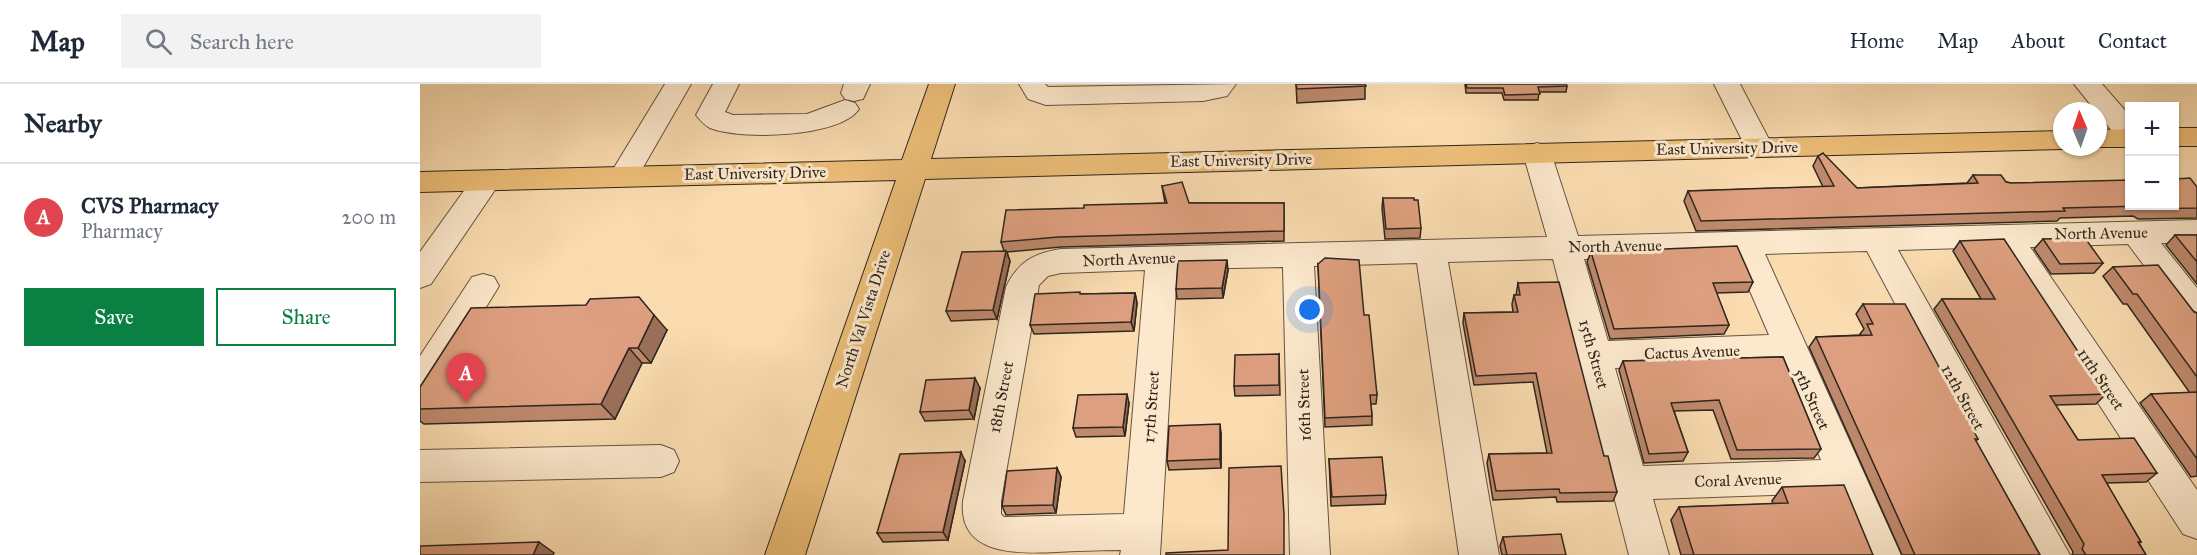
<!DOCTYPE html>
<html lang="en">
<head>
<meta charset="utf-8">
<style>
	:root { --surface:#fff; --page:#f2f2f3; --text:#1f2937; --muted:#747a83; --line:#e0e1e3; --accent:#0b8043 }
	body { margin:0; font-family:"IM FELL Great Primer",serif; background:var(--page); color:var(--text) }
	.controls { position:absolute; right:18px; top:18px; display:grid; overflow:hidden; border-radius:0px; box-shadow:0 2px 4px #0004 }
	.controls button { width:54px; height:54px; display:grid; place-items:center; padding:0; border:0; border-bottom:2px solid var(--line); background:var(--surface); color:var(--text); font:30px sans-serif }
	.compass { position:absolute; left:1633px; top:18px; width:54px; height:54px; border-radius:50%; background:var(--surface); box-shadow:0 2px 4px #0004; rotate:358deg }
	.you { position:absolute; left:890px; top:226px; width:21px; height:21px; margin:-15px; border:4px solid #fff; border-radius:50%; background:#1a73e8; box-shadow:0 0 0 9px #1a73e833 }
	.badge { display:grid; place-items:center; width:39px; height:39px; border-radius:50%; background:var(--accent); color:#fff; font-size:20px; font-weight:700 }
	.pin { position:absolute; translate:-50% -50px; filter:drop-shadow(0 2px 3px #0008) }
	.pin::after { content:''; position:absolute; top:32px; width:21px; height:18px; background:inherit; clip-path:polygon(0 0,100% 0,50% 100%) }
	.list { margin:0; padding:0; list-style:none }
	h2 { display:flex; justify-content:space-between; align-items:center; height:78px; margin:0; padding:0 24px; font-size:26px }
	h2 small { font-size:20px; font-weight:400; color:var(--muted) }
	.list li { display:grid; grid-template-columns:39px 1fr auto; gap:18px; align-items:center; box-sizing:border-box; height:108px; padding:0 24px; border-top:2px solid var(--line) }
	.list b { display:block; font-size:22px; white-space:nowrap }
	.list p { margin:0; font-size:20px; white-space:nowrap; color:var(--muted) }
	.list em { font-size:20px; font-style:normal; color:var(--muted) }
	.actions { display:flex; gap:12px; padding:18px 24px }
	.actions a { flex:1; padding:14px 0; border:2px solid var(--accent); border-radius:0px; text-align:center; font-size:21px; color:var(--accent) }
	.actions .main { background:var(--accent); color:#fff }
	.icon { flex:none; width:33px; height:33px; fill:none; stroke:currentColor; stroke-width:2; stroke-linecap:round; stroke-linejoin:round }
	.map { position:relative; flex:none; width:1777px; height:471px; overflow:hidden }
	header { display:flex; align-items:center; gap:36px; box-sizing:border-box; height:84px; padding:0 30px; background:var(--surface); border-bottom:2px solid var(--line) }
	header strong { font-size:28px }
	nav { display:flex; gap:33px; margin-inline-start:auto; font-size:21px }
	.search { width:420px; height:54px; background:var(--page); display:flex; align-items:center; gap:15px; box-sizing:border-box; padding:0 21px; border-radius:0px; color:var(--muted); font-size:22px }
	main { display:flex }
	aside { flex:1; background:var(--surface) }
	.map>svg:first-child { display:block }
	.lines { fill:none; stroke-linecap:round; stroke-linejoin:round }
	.minor-casing { stroke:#625442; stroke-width:2 }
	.major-casing { stroke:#2f261d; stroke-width:2 }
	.minor { fill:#fce8cc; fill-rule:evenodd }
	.major { fill:#edbe78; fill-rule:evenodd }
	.wall { fill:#be896d; stroke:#2f261d; stroke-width:1.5 }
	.shaded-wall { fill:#9b6f59; stroke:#2f261d; stroke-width:1.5 }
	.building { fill:#dd9f7f; stroke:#2f261d; stroke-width:1.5 }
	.labels { text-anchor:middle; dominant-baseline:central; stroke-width:6; stroke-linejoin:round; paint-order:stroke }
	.street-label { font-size:16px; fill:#2f261d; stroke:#fce8cc }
</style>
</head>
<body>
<header>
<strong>Map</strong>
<div class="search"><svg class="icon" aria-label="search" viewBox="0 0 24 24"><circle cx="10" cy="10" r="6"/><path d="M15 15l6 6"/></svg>Search here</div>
<nav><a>Home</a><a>Map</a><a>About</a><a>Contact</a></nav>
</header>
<main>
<aside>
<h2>Nearby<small></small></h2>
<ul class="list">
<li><span class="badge" style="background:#e0444e">A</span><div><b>CVS Pharmacy</b><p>Pharmacy</p></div><em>200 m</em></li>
</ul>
<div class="actions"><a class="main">Save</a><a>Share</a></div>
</aside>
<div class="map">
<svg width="1777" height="471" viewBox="0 0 1777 471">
	<rect width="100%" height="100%" fill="#fadcb0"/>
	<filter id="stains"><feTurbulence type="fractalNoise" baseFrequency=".00333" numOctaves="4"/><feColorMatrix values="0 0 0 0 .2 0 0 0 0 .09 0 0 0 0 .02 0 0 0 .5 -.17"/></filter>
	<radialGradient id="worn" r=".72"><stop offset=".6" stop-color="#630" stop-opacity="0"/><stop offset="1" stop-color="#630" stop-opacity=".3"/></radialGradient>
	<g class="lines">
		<g class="minor-casing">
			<g id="minor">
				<polygon points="245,0 271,0 214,99 204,102 194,99 189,92"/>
				<path d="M293 0H319L305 28 313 31 387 30 425 16 435 19 439 25C420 54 319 56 290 44 284 41 280 36 276 31Z"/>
				<polygon points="424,0 450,0 443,15 434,17 425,15 421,9"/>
				<polygon points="599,0 625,0 628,3 816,0 807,12 783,17 626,21 608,15"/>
				<polygon points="1294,0 1320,0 1353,63 1349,70 1339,72 1329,70"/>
				<polygon points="1654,0 1682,0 1710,32 1710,59 1700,57"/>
				<path d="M1117 59 1127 62 1131 69 1158 152 1777 136V158L1741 159 1777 204V240L1765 236 1708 160 1610 163 1777 406V455L1763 450 1577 163 1478 166 1650 471H1609L1447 167 1345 170 1481 471H1441L1415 409 1233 415 1249 471H1209L1133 175 1028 178 1079 471H1039L997 179 894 182 910 471H870L863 183 757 185 740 471H700L701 466C679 466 657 467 636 468 596 470 538 471 543 417L586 203C598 178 614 169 641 165L1127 153 1103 69 1107 62ZM1314 170 1349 251 1188 257 1164 175ZM725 186 704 430 584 433 581 430V417L619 201 628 192 641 189ZM1360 278 1401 376 1223 382 1195 284Z"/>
				<polygon points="66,87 76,90 81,97 11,200 0,204 0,168 56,90"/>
				<polygon points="63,190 74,193 79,202 12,311 0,315 0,272 52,193"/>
				<polygon points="241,361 254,366 259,377 254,388 241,393 0,398 0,366"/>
			</g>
		</g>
		<g class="major-casing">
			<g id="major">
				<polygon points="509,0 535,0 511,75 1642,47 1642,63 1650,63 1642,65 505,95 385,471 345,471 476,96 0,108 0,88 482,76"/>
				<rect x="1754" y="44" width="23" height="18"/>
				<polygon points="1710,45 1710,63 1673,63 1678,63 1678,46"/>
			</g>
		</g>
		<use href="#minor" class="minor"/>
		<use href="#major" class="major"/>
	</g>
	<g class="wall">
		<polygon points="876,0 945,0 945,15 877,19"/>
		<polygon points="1045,0 1146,0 1147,2 1146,8 1119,8 1118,16 1084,16 1082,9 1046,9"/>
		<polygon points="1398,72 1437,104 1547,99 1553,91 1591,99 1777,103 1777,134 1718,135 1713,132 1640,134 1637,137 1276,147 1264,117 1268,107 1403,103 1393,82"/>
		<polygon points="742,102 769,119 864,119 864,157 641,163 587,168 590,177 577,235 531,237 526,227 584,167 581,158 664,124 745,119"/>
		<polygon points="963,114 1001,144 1000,154 965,155 962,124"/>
		<polygon points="1755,151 1777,151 1777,200 1746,161"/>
		<polygon points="1623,155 1683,179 1674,189 1631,190 1614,165"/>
		<polygon points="1540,157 1686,310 1676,320 1635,321 1658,356 1737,389 1726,398 1686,399 1721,458 1719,459 1726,471 1652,471 1653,468 1514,225 1522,215 1561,215 1533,167"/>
		<polygon points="1171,168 1333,198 1328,208 1296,209 1309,241 1304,250 1190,255 1167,178"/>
		<polygon points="898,180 944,231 957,311 956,320 951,320 952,332 952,341 905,343"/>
		<polygon points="1693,183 1777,229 1777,392 1771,393 1720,319 1731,310 1770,309 1707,220 1703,220 1683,192"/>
		<polygon points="808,186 803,214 757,215 756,205"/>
		<polygon points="1098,199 1184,372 1197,408 1193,417 1137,418 1136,413 1073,416 1067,379 1069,370 1127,369 1113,298 1054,301 1043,239 1044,229 1093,228 1092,220 1094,211 1096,211"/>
		<polygon points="715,209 717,219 714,247 614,250 610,241 661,210"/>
		<polygon points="1443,220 1558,355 1556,357 1620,471 1482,471 1389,263 1396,253 1441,251 1440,250 1444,245 1436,230"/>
		<polygon points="247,246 231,279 222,279 195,335 4,340 0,337 0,303"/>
		<polygon points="859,270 860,311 815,312 814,302"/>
		<polygon points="1363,273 1401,365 1394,374 1311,375 1293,326 1254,327 1268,368 1263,377 1224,379 1199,286 1203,277"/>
		<polygon points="560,304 554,335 505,337 500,328"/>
		<polygon points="709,319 705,352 656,353 653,344"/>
		<polygon points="801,349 801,384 749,386 747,377"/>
		<polygon points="909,375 966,411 965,420 911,422"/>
		<polygon points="545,377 528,456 463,458 457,449"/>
		<polygon points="637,384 641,393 636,429 586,431 582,422"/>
		<polygon points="1362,403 1453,471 1261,471 1251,436 1259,423 1353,420 1352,417"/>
		<polygon points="1083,453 1146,471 1082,471 1080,462"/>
	</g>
	<g class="shaded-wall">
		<polygon points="586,167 590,177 577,235 573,226"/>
		<polygon points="807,176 808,186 803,214 802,204"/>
		<polygon points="715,209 717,219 714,247 711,238"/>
		<polygon points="234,231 247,246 231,279 218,264"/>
		<polygon points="209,264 222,279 195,335 181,320"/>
		<polygon points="555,294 560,304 554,335 549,326"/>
		<polygon points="707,310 709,319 705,352 703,343"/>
		<polygon points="800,340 801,349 801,384 800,375"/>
		<polygon points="541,368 545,377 528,456 523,448"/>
		<polygon points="637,384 641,393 636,429 633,421"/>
		<polygon points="119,458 134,469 133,471 113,471"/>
	</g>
	<g class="building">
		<polygon points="876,0 945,0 946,2 877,5"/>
		<polygon points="1046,0 1146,0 1147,2 1118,3 1120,10 1085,11 1083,4 1047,4"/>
		<polygon points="1403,69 1437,104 1558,99 1553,91 1581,91 1586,98 1591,99 1710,96 1710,122 1755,122 1755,95 1770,94 1777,103 1777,124 1728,125 1723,122 1643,124 1645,127 1281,137 1268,107 1414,102 1398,72"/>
		<polygon points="762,98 769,119 864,119 864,147 638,153 581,158 586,126 664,124 664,121 747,119 742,102"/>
		<polygon points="963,114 994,114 994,116 998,116 1001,144 966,145"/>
		<polygon points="1755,151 1777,151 1777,178"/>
		<polygon points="1665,154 1683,179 1640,180 1623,155"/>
		<polygon points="1584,155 1686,310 1630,312 1658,356 1714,354 1737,389 1682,391 1721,458 1718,458 1726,471 1666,471 1662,465 1664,460 1522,215 1575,215 1540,157"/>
		<polygon points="1317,162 1333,198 1293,199 1309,241 1194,245 1171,168"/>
		<polygon points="586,167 573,226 526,227 542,168"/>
		<polygon points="905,174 939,176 944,231 949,231 957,311 950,311 952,332 905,334 898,180"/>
		<polygon points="807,176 802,204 756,205 758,177"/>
		<polygon points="1738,181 1774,228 1777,229 1777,293 1717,210 1713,210 1693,183"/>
		<polygon points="1139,198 1184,372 1188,372 1197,408 1140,409 1139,405 1076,407 1069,370 1132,369 1116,289 1056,292 1044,229 1098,228 1094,211 1100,211 1098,199"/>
		<polygon points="660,208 660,210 715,209 711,238 610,241 615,210"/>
		<polygon points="219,213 234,231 218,264 209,264 181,320 0,325 0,303 51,224 166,221 170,215"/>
		<polygon points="1443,220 1485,220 1558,355 1555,355 1620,471 1495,471 1396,253 1452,251 1447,240 1453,240"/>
		<polygon points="859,270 859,301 814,302 815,271"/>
		<polygon points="1363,273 1401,365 1317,366 1299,316 1251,319 1268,368 1229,370 1203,277"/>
		<polygon points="555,294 549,326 500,328 506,296"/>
		<polygon points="1777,308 1777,375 1731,310"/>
		<polygon points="707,310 703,343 653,344 658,311"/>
		<polygon points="800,340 800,375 747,377 749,342"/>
		<polygon points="541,368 523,448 457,449 480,370"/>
		<polygon points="962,373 966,411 912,413 909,375"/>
		<polygon points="861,382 864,430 864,471 746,471 746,469 808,466 809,384"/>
		<polygon points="637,384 633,421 582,422 587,387"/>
		<polygon points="1424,401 1453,471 1274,471 1259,423 1368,419 1362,403"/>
		<polygon points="1141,450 1146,471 1087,471 1083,453"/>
		<polygon points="119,458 113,471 0,471 0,462"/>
	</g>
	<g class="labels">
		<g class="street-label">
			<text transform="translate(1307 64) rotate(-1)">East University Drive</text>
			<text transform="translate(821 76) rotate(-1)">East University Drive</text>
			<text transform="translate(335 89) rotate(-1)">East University Drive</text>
			<text transform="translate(1681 149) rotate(-1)">North Avenue</text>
			<text transform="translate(1195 162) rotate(-1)">North Avenue</text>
			<text transform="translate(709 175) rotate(-2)">North Avenue</text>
			<text transform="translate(443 235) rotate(-72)">North Val Vista Drive</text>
			<text transform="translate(1272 268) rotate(-2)">Cactus Avenue</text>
			<text transform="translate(1174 270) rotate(74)">15th Street</text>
			<text transform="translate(1681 295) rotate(56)">11th Street</text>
			<text transform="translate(581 313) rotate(-79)">18th Street</text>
			<text transform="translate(1543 313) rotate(61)">12th Street</text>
			<text transform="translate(1392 315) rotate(66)">5th Street</text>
			<text transform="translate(884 321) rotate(-92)">16th Street</text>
			<text transform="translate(731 323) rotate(-86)">17th Street</text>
			<text transform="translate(1318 396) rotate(-2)">Coral Avenue</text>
		</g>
	</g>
	<rect width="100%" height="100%" filter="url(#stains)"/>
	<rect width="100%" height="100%" fill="url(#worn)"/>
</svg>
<div class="controls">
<button>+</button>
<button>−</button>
</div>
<svg class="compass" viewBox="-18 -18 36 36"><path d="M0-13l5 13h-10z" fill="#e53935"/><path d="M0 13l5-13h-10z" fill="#747a83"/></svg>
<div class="you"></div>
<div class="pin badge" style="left:46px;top:319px;background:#e0444e">A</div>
</div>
</main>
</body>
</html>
